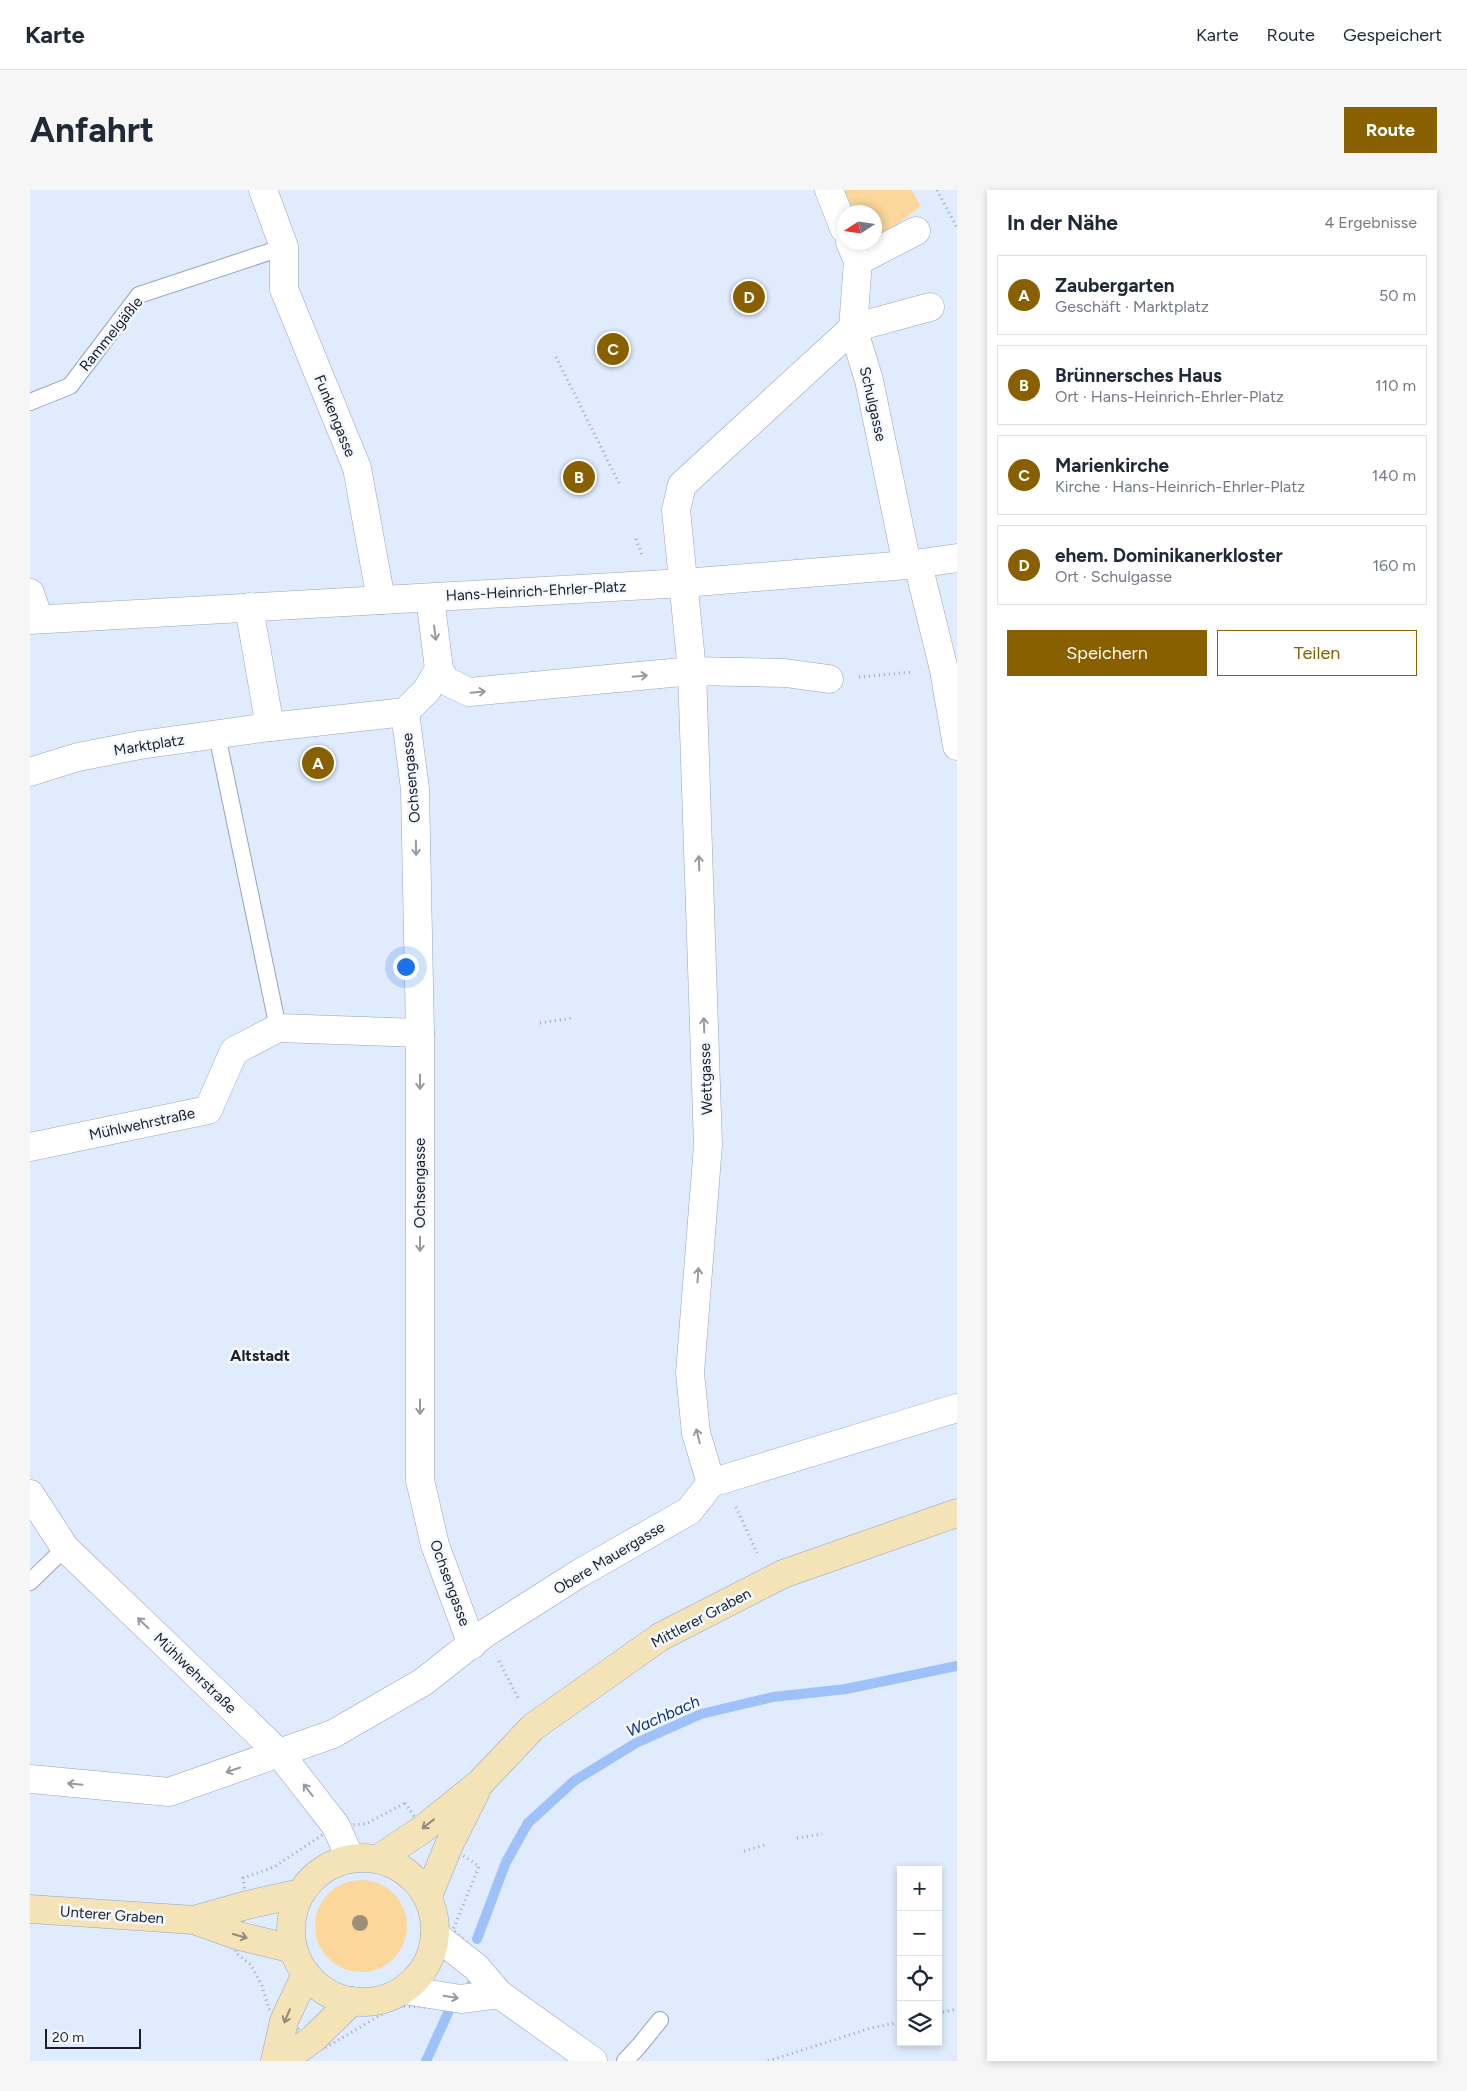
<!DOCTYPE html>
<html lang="de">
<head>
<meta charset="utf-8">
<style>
	:root { --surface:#fff; --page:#f6f6f7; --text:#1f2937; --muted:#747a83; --line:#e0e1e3; --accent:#886000 }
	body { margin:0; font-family:Figtree,sans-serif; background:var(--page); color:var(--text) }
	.controls { position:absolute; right:15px; bottom:15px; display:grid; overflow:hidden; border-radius:0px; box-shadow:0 2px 8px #0003 }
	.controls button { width:45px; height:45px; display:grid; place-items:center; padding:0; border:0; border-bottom:1px solid var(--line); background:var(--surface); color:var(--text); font:25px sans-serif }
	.compass { position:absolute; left:807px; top:15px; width:45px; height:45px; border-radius:50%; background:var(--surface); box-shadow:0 2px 8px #0003; rotate:258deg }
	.scale { position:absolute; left:15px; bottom:12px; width:96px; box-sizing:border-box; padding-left:5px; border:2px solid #181f29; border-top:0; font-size:14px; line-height:18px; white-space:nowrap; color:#181f29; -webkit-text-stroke:4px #f4f8fe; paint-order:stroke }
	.you { position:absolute; left:375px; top:776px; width:18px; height:18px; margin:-12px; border:4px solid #fff; border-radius:50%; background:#1a73e8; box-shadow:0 0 0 8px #1a73e833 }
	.badge { display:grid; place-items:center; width:32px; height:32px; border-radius:50%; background:var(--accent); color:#fff; font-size:16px; font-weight:700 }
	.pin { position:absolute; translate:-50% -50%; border:2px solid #fff; box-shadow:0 1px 5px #0006 }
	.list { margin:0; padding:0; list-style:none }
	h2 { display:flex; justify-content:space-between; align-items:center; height:65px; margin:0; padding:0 20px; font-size:21px }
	h2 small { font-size:16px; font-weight:400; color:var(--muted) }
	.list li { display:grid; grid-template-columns:32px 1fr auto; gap:15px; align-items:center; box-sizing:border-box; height:80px; margin:0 10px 10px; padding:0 10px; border:1px solid var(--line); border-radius:0px }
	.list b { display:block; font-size:19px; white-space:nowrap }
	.list p { margin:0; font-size:16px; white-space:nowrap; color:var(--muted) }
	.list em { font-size:16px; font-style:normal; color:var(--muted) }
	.actions { display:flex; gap:10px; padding:15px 20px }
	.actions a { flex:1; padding:11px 0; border:1px solid var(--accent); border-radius:0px; text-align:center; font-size:18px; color:var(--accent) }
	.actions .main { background:var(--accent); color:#fff }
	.icon { flex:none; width:28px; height:28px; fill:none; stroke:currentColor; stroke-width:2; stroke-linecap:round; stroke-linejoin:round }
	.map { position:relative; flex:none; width:927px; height:1871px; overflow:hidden; border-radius:0px }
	header { display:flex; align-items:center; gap:30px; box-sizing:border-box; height:70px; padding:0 25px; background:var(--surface); border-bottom:1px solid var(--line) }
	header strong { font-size:24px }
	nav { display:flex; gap:28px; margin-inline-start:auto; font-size:18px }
	.intro { display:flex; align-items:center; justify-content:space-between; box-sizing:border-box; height:120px; padding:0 30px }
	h1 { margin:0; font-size:35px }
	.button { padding:12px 22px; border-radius:0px; background:var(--accent); color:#fff; font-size:18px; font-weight:700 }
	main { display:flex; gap:30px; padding:0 30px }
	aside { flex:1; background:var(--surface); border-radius:0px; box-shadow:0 2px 8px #0003 }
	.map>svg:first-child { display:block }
	.green { fill:#fbd79b }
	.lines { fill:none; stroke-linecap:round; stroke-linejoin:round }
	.stream { stroke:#9fc1f9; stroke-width:10 }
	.lane-casing { stroke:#94a5c0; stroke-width:18 }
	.street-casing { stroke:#94a5c0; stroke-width:29 }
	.secondary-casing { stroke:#94a5c0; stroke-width:29 }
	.path { stroke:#9da7b6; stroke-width:3; stroke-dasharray:1 4; stroke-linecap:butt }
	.lane { stroke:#fff; stroke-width:16 }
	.street { stroke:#fff; stroke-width:28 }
	.secondary { stroke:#f5e3b8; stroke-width:28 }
	.tree { fill:#9c9176 }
	.oneway { stroke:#979a9f }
	.oneway2 { stroke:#928b78 }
	.labels { text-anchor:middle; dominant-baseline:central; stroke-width:5; stroke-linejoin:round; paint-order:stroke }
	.street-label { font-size:15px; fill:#181f29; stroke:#f4f8fe }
	.neighbourhood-label { font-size:16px; font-weight:bold; fill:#181f29; stroke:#f4f8fe }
	.water-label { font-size:16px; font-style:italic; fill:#023481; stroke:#f4f8fe }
</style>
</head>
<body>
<header>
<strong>Karte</strong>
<nav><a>Karte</a><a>Route</a><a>Gespeichert</a></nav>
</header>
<div class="intro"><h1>Anfahrt</h1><a class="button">Route</a></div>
<main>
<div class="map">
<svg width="927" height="1871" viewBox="0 0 927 1871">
	<rect width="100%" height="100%" fill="#e0ebfd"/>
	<g class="green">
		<polygon points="813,0 881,0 891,16 845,51 844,22 824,22"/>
		<circle cx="331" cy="1736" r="46"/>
	</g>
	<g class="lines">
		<g class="stream">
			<polyline points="447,1749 476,1672 498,1633 544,1591 606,1553 671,1524 743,1507 816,1499 927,1476"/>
			<polyline points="396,1871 418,1823"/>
		</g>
		<g class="lane-casing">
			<g id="lane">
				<polyline points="0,212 40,196 109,105 254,57"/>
				<polyline points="187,545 248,838"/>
				<polyline points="0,1392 35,1358"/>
				<polyline points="595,1871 609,1856 630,1830"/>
			</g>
		</g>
		<g class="street-casing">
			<g id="street">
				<polyline points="233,0 254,57 254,99 327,278 351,410"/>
				<polyline points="799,0 814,38"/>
				<polyline points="820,52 828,71 823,138 839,190 877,375"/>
				<polyline points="828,71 886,41"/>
				<polyline points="888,374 914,480 927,556"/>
				<polyline points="0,403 9,429"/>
				<polyline points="400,408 409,479 416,491 439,502 662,481 646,320 652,295 823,138 900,117"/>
				<polyline points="219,417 240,537"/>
				<polyline points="0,430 654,393 877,375 927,368"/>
				<polyline points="375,522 385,599 390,843 390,1290 405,1355 442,1455"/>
				<polyline points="375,522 397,500 409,479"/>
				<polyline points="0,582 48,567 110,555 240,537 375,522"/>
				<polyline points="0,957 178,920 204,861 248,838 390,843"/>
				<polyline points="681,1293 666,1243 660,1183 678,955 662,481 755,483 799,489"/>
				<polyline points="0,1304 35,1358 250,1564 306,1636 320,1668"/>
				<polyline points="0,1589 139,1602 303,1544 393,1492 454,1444 550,1383 659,1321 681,1293 927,1218"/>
				<polyline points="405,1745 446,1777 469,1804 563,1871"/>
				<polyline points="374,1800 431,1809 469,1804"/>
			</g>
		</g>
		<g class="secondary-casing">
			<g id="secondary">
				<circle cx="333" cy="1740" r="72"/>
				<polyline points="348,1669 393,1639 450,1593 503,1537 630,1447 753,1384 927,1323"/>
				<polyline points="398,1706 419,1655 446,1601"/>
				<polyline points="0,1719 164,1730 209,1746 263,1759"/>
				<polyline points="164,1730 217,1715 271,1703"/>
				<polyline points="245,1871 254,1831 276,1784"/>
				<polyline points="252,1871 283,1849 322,1811"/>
			</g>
		</g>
		<g class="path">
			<polyline points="907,0 927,38"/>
			<polyline points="526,167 590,295"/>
			<polyline points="606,349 612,365"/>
			<polyline points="829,487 883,482"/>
			<polyline points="510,833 542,828"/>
			<polyline points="706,1317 727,1363"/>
			<polyline points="469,1471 489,1510"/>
			<polygon points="375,1613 393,1639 449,1676 423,1740 451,1765 426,1818 366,1816 293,1859 283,1849 239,1819 232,1796 221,1775 205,1762 217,1715 213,1688 244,1677 306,1636 336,1634"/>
			<polyline points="767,1648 792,1644"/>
			<polyline points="714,1661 738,1654"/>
			<polyline points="908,1823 927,1819"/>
			<polyline points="738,1871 841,1838 871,1832"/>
		</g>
		<use href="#lane" class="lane"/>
		<use href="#street" class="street"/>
		<use href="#secondary" class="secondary"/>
	</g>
	<circle class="tree" cx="330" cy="1733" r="8"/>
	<defs><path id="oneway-shaft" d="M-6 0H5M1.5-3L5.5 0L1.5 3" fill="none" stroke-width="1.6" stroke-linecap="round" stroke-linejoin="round" transform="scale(1.25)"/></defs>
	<g class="oneway">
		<use href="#oneway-shaft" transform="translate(405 443) rotate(83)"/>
		<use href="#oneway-shaft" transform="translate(610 486) rotate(-5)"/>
		<use href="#oneway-shaft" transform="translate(448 502) rotate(-5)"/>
		<use href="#oneway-shaft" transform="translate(386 658) rotate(89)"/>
		<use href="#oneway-shaft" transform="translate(669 673) rotate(-92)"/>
		<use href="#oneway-shaft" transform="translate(674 835) rotate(-92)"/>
		<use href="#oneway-shaft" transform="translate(390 892) rotate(90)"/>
		<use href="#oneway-shaft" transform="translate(390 1054) rotate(90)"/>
		<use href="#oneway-shaft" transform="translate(668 1085) rotate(-86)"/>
		<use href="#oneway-shaft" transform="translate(390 1217) rotate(90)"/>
		<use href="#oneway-shaft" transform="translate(668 1246) rotate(-104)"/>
		<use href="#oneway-shaft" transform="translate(113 1433) rotate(-136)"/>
		<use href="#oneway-shaft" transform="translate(203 1580) rotate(161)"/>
		<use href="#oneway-shaft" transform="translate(45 1594) rotate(-175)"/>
		<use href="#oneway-shaft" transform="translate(278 1600) rotate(-128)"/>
		<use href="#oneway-shaft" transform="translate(421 1807) rotate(9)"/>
	</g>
	<g class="oneway2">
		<use href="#oneway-shaft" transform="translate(398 1634) rotate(142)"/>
		<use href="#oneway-shaft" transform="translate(210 1746) rotate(16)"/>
		<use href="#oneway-shaft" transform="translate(257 1826) rotate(113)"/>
	</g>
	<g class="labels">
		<g class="street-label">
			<text transform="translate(81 144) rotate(-51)">Rammelgäßle</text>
			<text transform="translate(843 214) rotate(77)">Schulgasse</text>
			<text transform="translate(305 226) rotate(68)">Funkengasse</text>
			<text transform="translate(506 401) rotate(-3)">Hans-Heinrich-Ehrler-Platz</text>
			<text transform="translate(119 555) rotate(-9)">Marktplatz</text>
			<text transform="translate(381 588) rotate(-95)">Ochsengasse</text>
			<text transform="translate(676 889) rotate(-92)">Wettgasse</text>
			<text transform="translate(112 934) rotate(-12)">Mühlwehrstraße</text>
			<text transform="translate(390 993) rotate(-90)">Ochsengasse</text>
			<text transform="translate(579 1368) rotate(-31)">Obere Mauergasse</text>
			<text transform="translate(420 1393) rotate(70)">Ochsengasse</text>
			<text transform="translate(671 1428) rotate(-28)">Mittlerer Graben</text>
			<text transform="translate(165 1483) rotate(44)">Mühlwehrstraße</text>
			<text transform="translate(82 1725) rotate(4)">Unterer Graben</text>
		</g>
		<g class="neighbourhood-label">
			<text x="230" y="1165">Altstadt</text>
		</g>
		<g class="water-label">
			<text transform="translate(633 1526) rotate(-24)">Wachbach</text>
		</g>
	</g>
</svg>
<div class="controls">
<button>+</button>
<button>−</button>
<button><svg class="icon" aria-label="locate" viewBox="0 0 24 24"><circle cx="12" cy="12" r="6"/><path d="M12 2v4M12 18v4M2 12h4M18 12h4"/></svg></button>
<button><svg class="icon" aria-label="layers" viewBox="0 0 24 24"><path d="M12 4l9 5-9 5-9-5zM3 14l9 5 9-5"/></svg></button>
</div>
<svg class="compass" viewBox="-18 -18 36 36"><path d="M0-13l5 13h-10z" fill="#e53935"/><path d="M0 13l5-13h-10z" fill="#747a83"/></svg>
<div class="scale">20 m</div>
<div class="you"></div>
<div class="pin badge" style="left:288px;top:573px">A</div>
<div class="pin badge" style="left:549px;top:287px">B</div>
<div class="pin badge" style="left:583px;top:159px">C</div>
<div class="pin badge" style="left:719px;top:107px">D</div>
</div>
<aside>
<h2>In der Nähe<small>4 Ergebnisse</small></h2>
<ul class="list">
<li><span class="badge">A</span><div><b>Zaubergarten</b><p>Geschäft · Marktplatz</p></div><em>50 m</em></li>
<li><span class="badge">B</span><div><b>Brünnersches Haus</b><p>Ort · Hans-Heinrich-Ehrler-Platz</p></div><em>110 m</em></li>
<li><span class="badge">C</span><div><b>Marienkirche</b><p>Kirche · Hans-Heinrich-Ehrler-Platz</p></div><em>140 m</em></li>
<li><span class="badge">D</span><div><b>ehem. Dominikanerkloster</b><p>Ort · Schulgasse</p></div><em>160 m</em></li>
</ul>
<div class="actions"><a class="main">Speichern</a><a>Teilen</a></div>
</aside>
</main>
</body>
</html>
